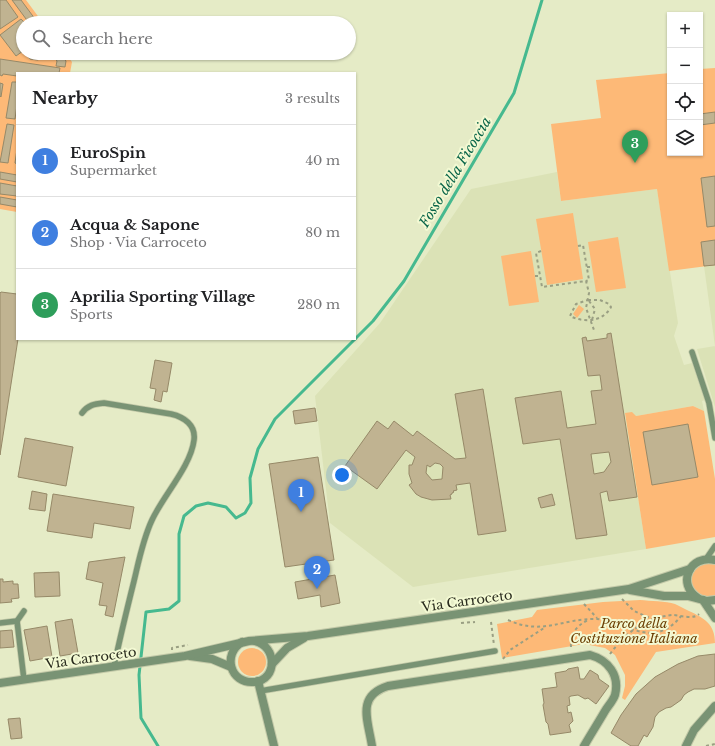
<!DOCTYPE html>
<html lang="en">
<head>
<meta charset="utf-8">
<style>
	:root { --surface:#fff; --page:#f2f2f2; --text:#202124; --muted:#757577; --line:#e0e0e0; --accent:#a62575 }
	body { margin:0; font-family:"Libre Baskerville",serif; background:var(--page); color:var(--text) }
	.controls { position:absolute; right:12px; top:12px; display:grid; overflow:hidden; border-radius:0px; box-shadow:0 1px 3px #0004 }
	.controls button { width:36px; height:36px; display:grid; place-items:center; padding:0; border:0; border-bottom:1px solid var(--line); background:var(--surface); color:var(--text); font:20px sans-serif }
	.you { position:absolute; left:342px; top:475px; width:14px; height:14px; margin:-10px; border:3px solid #fff; border-radius:50%; background:#1a73e8; box-shadow:0 0 0 6px #1a73e833 }
	.badge { display:grid; place-items:center; width:26px; height:26px; border-radius:50%; background:var(--accent); color:#fff; font-size:13px; font-weight:700 }
	.pin { position:absolute; translate:-50% -33px; filter:drop-shadow(0 1px 2px #0008) }
	.pin::after { content:''; position:absolute; top:21px; width:14px; height:12px; background:inherit; clip-path:polygon(0 0,100% 0,50% 100%) }
	.list { margin:0; padding:0; list-style:none }
	h2 { display:flex; justify-content:space-between; align-items:center; height:52px; margin:0; padding:0 16px; font-size:17px }
	h2 small { font-size:13px; font-weight:400; color:var(--muted) }
	.list li { display:grid; grid-template-columns:26px 1fr auto; gap:12px; align-items:center; box-sizing:border-box; height:72px; padding:0 16px; border-top:1px solid var(--line) }
	.list b { display:block; font-size:15px; white-space:nowrap }
	.list p { margin:0; font-size:13px; white-space:nowrap; color:var(--muted) }
	.list em { font-size:13px; font-style:normal; color:var(--muted) }
	.icon { flex:none; width:22px; height:22px; fill:none; stroke:currentColor; stroke-width:2; stroke-linecap:round; stroke-linejoin:round }
	.map { position:relative; flex:none; width:715px; height:746px; overflow:hidden }
	.search { position:absolute; background:var(--surface); box-shadow:0 1px 3px #0004; left:16px; top:16px; width:340px; height:44px; display:flex; align-items:center; gap:10px; box-sizing:border-box; padding:0 14px; border-radius:22px; color:var(--muted); font-size:15px }
	.panel { position:absolute; background:var(--surface); box-shadow:0 1px 3px #0004; left:16px; top:72px; width:340px; height:268px; border-radius:0px }
	.map>svg:first-child { display:block }
	.built { fill:#dbe2b6 }
	.green { fill:#fdb977 }
	.lines { fill:none; stroke-linecap:round; stroke-linejoin:round }
	.stream { stroke:#46b98f; stroke-width:3 }
	.building { fill:#c0b391; stroke:#968968; fill-rule:evenodd }
	.service-casing { stroke:#c3c9a8; stroke-width:7 }
	.minor-casing { stroke:#c3c9a8; stroke-width:10 }
	.tertiary-casing { stroke:#c3c9a8; stroke-width:10 }
	.path { stroke:#9a9f83; stroke-width:2; stroke-dasharray:3 3; stroke-linecap:butt }
	.service { stroke:#799374; stroke-width:5.5 }
	.minor { stroke:#799374; stroke-width:8 }
	.tertiary { stroke:#799374; stroke-width:8 }
	.labels { text-anchor:middle; dominant-baseline:central; stroke-width:4; stroke-linejoin:round; paint-order:stroke }
	.street-label { font-size:13px; fill:#2a2c1e; stroke:#f3f9d3 }
	.park-label { font-size:13px; font-style:italic; fill:#6a3c00; stroke:#f3f9d3 }
	.water-label { font-size:14px; font-style:italic; fill:#096549; stroke:#f3f9d3 }
</style>
</head>
<body>
<div class="map">
<svg width="715" height="746" viewBox="0 0 715 746">
	<rect width="100%" height="100%" fill="#e5ebc6"/>
	<g class="built">
		<polygon points="557,172 561,201 657,189 678,323 674,336 684,365 692,363 705,400 702,401 704,411 693,406 636,416 625,413 646,549 413,587 330,523 315,396 380,323 471,189"/>
		<polygon points="715,265 715,407 697,349 715,346 704,266"/>
	</g>
	<g class="green">
		<polygon points="0,0 26,0 43,23 23,23 23,53 65,53 72,62 70,73 17,73 17,212 0,209"/>
		<polygon points="715,68 715,265 669,271 657,189 561,201 551,124 601,118 596,80 670,73 670,153 700,153 700,69"/>
		<polygon points="573,213 583,279 547,285 536,219"/>
		<polygon points="618,237 626,288 596,292 588,242"/>
		<polygon points="531,251 539,302 509,306 501,256"/>
		<polygon points="579,305 584,309 577,318 573,314"/>
		<polygon points="693,406 704,411 715,479 715,537 646,549 625,413 632,412 636,416"/>
		<polygon points="715,560 715,600 691,592 690,569"/>
		<path d="M640 600C650 601 666 601 675 604 680 606 684 609 689 611 704 618 715 624 715 643L656 652 625 700 622 698 625 686V675L615 655 605 648 584 644 502 658 497 624 532 617 537 610 603 602Z"/>
		<circle cx="252" cy="662" r="14"/>
	</g>
	<g class="lines">
		<g class="stream">
			<polyline points="355,339 373,321 404,281 514,93 542,0"/>
			<polyline points="158,746 141,718 139,675 146,612 169,609 179,601 179,534 184,516 196,506 208,503 226,507 236,518 245,513 251,503 250,478 258,449 275,419 355,339"/>
		</g>
	</g>
	<g class="building">
		<polygon points="0,0 6,0 18,17 0,29"/>
		<polygon points="12,0 21,0 38,23 29,23"/>
		<polygon points="21,19 25,23 23,23 23,51 16,56 0,35"/>
		<polygon points="25,53 47,53 38,60 30,59"/>
		<polygon points="51,53 60,53 66,61 65,67 56,66 57,61"/>
		<polygon points="0,59 60,68 59,73 17,73 17,76 3,74 2,76 0,75"/>
		<polygon points="12,82 17,82 17,105 15,119 6,118"/>
		<polygon points="0,83 3,84 1,97 0,96"/>
		<polygon points="715,112 715,123 700,125 700,114"/>
		<polygon points="7,124 14,125 8,163 0,162"/>
		<polygon points="17,149 17,164 15,163"/>
		<polygon points="0,172 17,175 17,182 0,179"/>
		<polygon points="715,176 715,226 707,227 701,178"/>
		<polygon points="0,183 17,186 17,196 0,194"/>
		<polygon points="0,197 17,200 17,207 0,204"/>
		<polygon points="715,240 715,265 704,266 701,242"/>
		<polygon points="1,292 17,294 17,339 18,339 0,455 0,293"/>
		<path d="M611 333 637 497 609 501 607 491 600 493 607 535 576 539 560 439 523 444 515 398 561 391 567 428 596 424 591 391 602 390 600 375 588 376 582 338 586 337 587 341 607 338V334ZM609 452 611 462 604 472 594 474 591 454Z"/>
		<polygon points="155,360 172,363 167,392 163,391 161,402 154,400 156,389 150,388"/>
		<path d="M483 389 506 531 478 535 470 483 456 485 457 490 453 491 454 492 452 493V494L450 495 451 499 432 500 421 497 416 494 409 485 412 483 409 474V465H412L415 457 406 450 377 489 345 466 377 421 388 429 394 421 413 436 417 431 455 459 466 458 455 394ZM435 463 440 464 443 467 442 479 432 480 426 473 427 465 430 467Z"/>
		<polygon points="315,408 317,421 295,424 293,411"/>
		<polygon points="688,424 698,477 652,485 643,432"/>
		<polygon points="25,438 73,447 66,486 18,477"/>
		<polygon points="318,457 334,560 285,567 269,464"/>
		<polygon points="32,491 47,494 45,511 29,509"/>
		<polygon points="53,494 134,507 130,529 94,523 92,538 47,531"/>
		<polygon points="552,494 555,505 541,508 538,498"/>
		<polygon points="125,557 113,617 105,615 107,606 99,605 103,583 86,579 89,562"/>
		<polygon points="59,572 60,596 35,597 34,573"/>
		<polygon points="335,575 340,603 321,607 320,595 298,599 295,582"/>
		<polygon points="0,579 3,579 3,582 13,581 13,584 18,584 19,598 11,599 12,602 0,603"/>
		<polygon points="72,619 78,653 60,656 55,622"/>
		<polygon points="47,626 52,657 30,661 24,630"/>
		<polygon points="12,630 14,647 0,648 0,631"/>
		<polygon points="715,654 715,686 705,689 694,689 688,692 684,695 681,700 671,707 666,708 659,712 655,717 653,727 647,737 644,735 638,746 631,746 611,733 621,715 636,694 655,677 678,664 698,656"/>
		<polygon points="578,667 580,679 584,679 590,670 598,675 599,679 609,686 596,704 588,698 585,699 578,695 571,696 569,697 570,705 567,706 568,713 571,712 573,721 569,725 571,732 550,735 548,724 546,722 543,705 544,703 542,689 557,687 555,673 566,671 568,669"/>
		<polygon points="20,718 22,738 11,739 8,719"/>
	</g>
	<g class="lines">
		<g class="service-casing">
			<g id="service">
				<polyline points="692,352 709,403 715,438"/>
				<path d="M82 413C88 405 94 404 104 403L171 414C184 417 196 425 194 440 191 466 163 496 152 520 143 539 139 560 134 581 127 609 120 638 114 666"/>
				<polyline points="706,559 715,546"/>
				<polyline points="17,621 24,680"/>
				<polyline points="0,623 17,621 24,611"/>
				<polyline points="260,691 495,651"/>
			</g>
		</g>
		<g class="minor-casing">
			<g id="minor">
				<polyline points="703,600 715,618"/>
				<polyline points="258,681 274,746"/>
				<path d="M372 746C368 720 356 696 388 686L590 655C608 660 620 675 615 695 613 701 608 706 605 711 598 723 591 734 584 746"/>
				<polyline points="686,746 694,730 715,706"/>
			</g>
		</g>
		<g class="tertiary-casing">
			<g id="tertiary">
				<polyline points="630,590 664,596 688,596 707,601 715,600"/>
				<path d="M698 598C676 584 690 554 715 560"/>
				<path d="M242 642C222 654 230 684 254 682 278 680 277 646 255 641"/>
				<polyline points="190,656 212,659 231,667"/>
				<polyline points="272,664 287,648 304,638"/>
				<polyline points="0,683 185,656 249,641 308,636 629,589 690,569"/>
			</g>
		</g>
		<g class="path">
			<polyline points="578,246 583,245 589,280 586,281"/>
			<polyline points="541,251 536,253 542,287 586,281 589,293 586,308 594,330"/>
			<polyline points="587,267 592,267"/>
			<polyline points="535,276 540,276"/>
			<path d="M588 300H600L609 304 611 307C603 322 584 323 570 316L576 304Z"/>
			<polyline points="589,301 595,309 592,320"/>
			<polyline points="622,599 634,611 652,619"/>
			<polyline points="584,604 597,618"/>
			<path d="M508 620C543 636 562 618 597 619 618 620 638 637 659 632 668 629 676 623 681 616"/>
			<polyline points="491,622 494,645"/>
			<polyline points="461,623 475,622"/>
			<path d="M571 647C570 634 576 626 588 620"/>
			<polyline points="172,650 172,648 188,645"/>
			<path d="M610 654C625 633 645 618 672 615 680 615 693 620 699 614"/>
			<polyline points="503,659 510,650 544,628"/>
			<polyline points="706,746 715,744"/>
		</g>
		<use href="#service" class="service"/>
		<use href="#minor" class="minor"/>
		<use href="#tertiary" class="tertiary"/>
	</g>
	<g class="labels">
		<g class="street-label">
			<text transform="translate(467 601) rotate(-8)">Via Carroceto</text>
			<text transform="translate(91 658) rotate(-8)">Via Carroceto</text>
		</g>
		<g class="park-label">
			<text x="634" y="623">Parco della<tspan x="634" dy="15">Costituzione Italiana</tspan></text>
		</g>
		<g class="water-label">
			<text transform="translate(455 172) rotate(-59)">Fosso della Ficoccia</text>
		</g>
	</g>
</svg>
<div class="controls">
<button>+</button>
<button>−</button>
<button><svg class="icon" aria-label="locate" viewBox="0 0 24 24"><circle cx="12" cy="12" r="6"/><path d="M12 2v4M12 18v4M2 12h4M18 12h4"/></svg></button>
<button><svg class="icon" aria-label="layers" viewBox="0 0 24 24"><path d="M12 4l9 5-9 5-9-5zM3 14l9 5 9-5"/></svg></button>
</div>
<div class="you"></div>
<div class="pin badge" style="left:301px;top:512px;background:#3f7fe0">1</div>
<div class="pin badge" style="left:317px;top:589px;background:#3f7fe0">2</div>
<div class="pin badge" style="left:635px;top:163px;background:#2e9e5b">3</div>
<div class="search"><svg class="icon" aria-label="search" viewBox="0 0 24 24"><circle cx="10" cy="10" r="6"/><path d="M15 15l6 6"/></svg>Search here</div>
<section class="panel">
<h2>Nearby<small>3 results</small></h2>
<ul class="list">
<li><span class="badge" style="background:#3f7fe0">1</span><div><b>EuroSpin</b><p>Supermarket</p></div><em>40 m</em></li>
<li><span class="badge" style="background:#3f7fe0">2</span><div><b>Acqua &amp; Sapone</b><p>Shop · Via Carroceto</p></div><em>80 m</em></li>
<li><span class="badge" style="background:#2e9e5b">3</span><div><b>Aprilia Sporting Village</b><p>Sports</p></div><em>280 m</em></li>
</ul>
</section>
</div>
</body>
</html>
